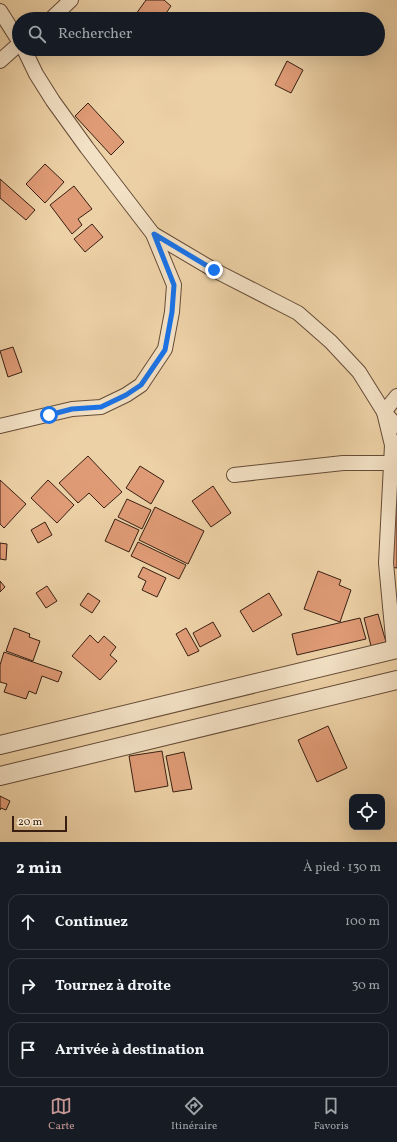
<!DOCTYPE html>
<html lang="fr">
<head>
<meta charset="utf-8">
<style>
	:root { --surface:#171b24; --page:#242831; --text:#f1f3f6; --muted:#9ea1a6; --line:#363941; --accent:#c59692 }
	body { margin:0; font-family:Vollkorn,serif; background:var(--page); color:var(--text) }
	.controls { position:absolute; right:12px; bottom:12px; display:grid; overflow:hidden; border-radius:8px; box-shadow:0 4px 16px #0002 }
	.controls button { width:36px; height:36px; display:grid; place-items:center; padding:0; border:0; border-bottom:1px solid var(--line); background:var(--surface); color:var(--text); font:20px sans-serif }
	.scale { position:absolute; left:12px; bottom:10px; width:55px; box-sizing:border-box; padding-left:4px; border:2px solid #381f12; border-top:0; font-size:11px; line-height:14px; white-space:nowrap; color:#381f12; -webkit-text-stroke:3px #f3e1c5; paint-order:stroke }
	.stop { position:absolute; width:12px; height:12px; margin:-9px; border:3px solid #1a73e8; border-radius:50%; background:#fff }
	.stop.end { background:#1a73e8; border-color:#fff; box-shadow:0 1px 4px #0008 }
	.list { margin:0; padding:0; list-style:none }
	h2 { display:flex; justify-content:space-between; align-items:center; height:52px; margin:0; padding:0 16px; font-size:17px }
	h2 small { font-size:13px; font-weight:400; color:var(--muted) }
	.list li { display:grid; grid-template-columns:26px 1fr auto; gap:12px; align-items:center; box-sizing:border-box; height:56px; margin:0 8px 8px; padding:0 8px; border:1px solid var(--line); border-radius:12px }
	.list b { display:block; font-size:15px; white-space:nowrap }
	.list em { font-size:13px; font-style:normal; color:var(--muted) }
	.icon { flex:none; width:22px; height:22px; fill:none; stroke:currentColor; stroke-width:2; stroke-linecap:round; stroke-linejoin:round }
	.map { position:relative; flex:none; width:397px; height:842px; overflow:hidden }
	.search { position:absolute; background:var(--surface); box-shadow:0 4px 16px #0002; left:12px; right:12px; top:12px; height:44px; display:flex; align-items:center; gap:10px; box-sizing:border-box; padding:0 14px; border-radius:22px; color:var(--muted); font-size:15px }
	.sheet { height:244px; background:var(--surface) }
	nav { display:flex; justify-content:space-around; align-items:center; box-sizing:border-box; height:56px; border-top:1px solid var(--line); background:var(--surface); font-size:11px; color:var(--muted) }
	nav a { display:grid; justify-items:center; gap:2px }
	nav .on { color:var(--accent) }
	.map>svg:first-child { display:block }
	.building { fill:#df9b76; stroke:#381f12 }
	.lines { fill:none; stroke-linecap:round; stroke-linejoin:round }
	.minor-casing { stroke:#654c37; stroke-width:16 }
	.tertiary-casing { stroke:#654c37; stroke-width:20 }
	.minor { stroke:#f3e1c5; stroke-width:14 }
	.tertiary { stroke:#f3e1c5; stroke-width:18 }
	.route { stroke:#1a73e8; stroke-width:5 }
</style>
</head>
<body>
<div class="map">
<svg width="397" height="842" viewBox="0 0 397 842">
	<rect width="100%" height="100%" fill="#edd1a6"/>
	<filter id="stains"><feTurbulence type="fractalNoise" baseFrequency=".005" numOctaves="4"/><feColorMatrix values="0 0 0 0 .2 0 0 0 0 .09 0 0 0 0 .02 0 0 0 .5 -.17"/></filter>
	<radialGradient id="worn" r=".72"><stop offset=".6" stop-color="#630" stop-opacity="0"/><stop offset="1" stop-color="#630" stop-opacity=".3"/></radialGradient>
	<g class="building">
		<polygon points="146,0 164,0 171,6 162,19 143,19 136,14"/>
		<polygon points="287,61 303,70 291,93 275,85"/>
		<polygon points="88,103 124,142 111,155 75,116"/>
		<polygon points="45,164 64,182 45,203 26,184"/>
		<polygon points="0,179 35,210 26,220 0,198"/>
		<polygon points="74,186 92,209 78,219 82,225 72,234 50,205"/>
		<polygon points="92,224 103,237 85,252 74,239"/>
		<polygon points="13,347 22,372 8,377 0,351"/>
		<polygon points="88,456 122,492 104,508 89,493 78,503 59,483"/>
		<polygon points="140,466 164,481 151,504 126,488"/>
		<polygon points="0,480 26,504 4,528 0,524"/>
		<polygon points="48,480 74,505 57,523 31,498"/>
		<polygon points="397,480 397,568 390,567"/>
		<polygon points="213,486 231,513 211,527 192,501"/>
		<polygon points="127,499 151,510 142,529 118,517"/>
		<polygon points="155,507 204,531 188,564 139,540"/>
		<polygon points="115,519 139,530 129,552 105,541"/>
		<polygon points="45,522 52,535 38,543 31,530"/>
		<polygon points="138,542 186,565 179,579 131,556"/>
		<polygon points="0,543 7,544 6,560 0,559"/>
		<polygon points="143,567 166,578 157,597 142,590 146,581 138,577"/>
		<polygon points="318,571 341,580 339,585 351,590 340,622 304,609"/>
		<polygon points="0,581 5,587 0,592"/>
		<polygon points="47,586 57,601 46,608 36,593"/>
		<polygon points="88,593 100,601 92,613 80,605"/>
		<polygon points="269,593 282,615 253,632 240,611"/>
		<polygon points="378,614 386,642 371,646 364,618"/>
		<polygon points="360,618 366,639 297,655 292,634"/>
		<polygon points="213,622 221,636 200,647 193,633"/>
		<polygon points="14,628 30,634 29,637 40,641 33,661 6,651"/>
		<polygon points="186,628 199,651 188,656 176,634"/>
		<polygon points="90,635 98,643 104,636 116,647 110,655 117,661 100,680 72,656"/>
		<polygon points="4,652 62,672 58,682 42,676 36,694 29,691 26,699 4,692 7,684 0,682 0,665"/>
		<polygon points="328,726 347,768 317,782 298,740"/>
		<polygon points="162,751 168,786 135,792 129,756"/>
		<polygon points="184,752 192,789 173,792 166,756"/>
		<polygon points="0,796 10,801 6,810 1,808 0,810"/>
	</g>
	<g class="lines">
		<g class="minor-casing">
			<g id="minor">
				<polyline points="0,11 19,41"/>
				<polyline points="51,19 71,0"/>
				<polyline points="0,61 19,44"/>
				<polyline points="153,234 214,270 298,313 331,342 359,372 384,412 397,426"/>
				<polyline points="0,426 72,409 101,407 126,395 141,385 165,349 172,312 174,285 153,234 87,148 53,101 36,74 24,49"/>
				<polyline points="234,475 343,463 391,463"/>
				<polyline points="394,649 386,563 392,445 384,412 397,396"/>
			</g>
		</g>
		<g class="tertiary-casing">
			<g id="tertiary">
				<polyline points="0,745 397,649"/>
				<polyline points="0,776 397,680"/>
			</g>
		</g>
		<use href="#minor" class="minor"/>
		<use href="#tertiary" class="tertiary"/>
	</g>
	<g class="lines">
		<polyline class="route" points="49,415 72,409 101,407 126,395 141,385 165,350 172,312 174,285 154,234 214,270"/>
	</g>
	<rect width="100%" height="100%" filter="url(#stains)"/>
	<rect width="100%" height="100%" fill="url(#worn)"/>
</svg>
<div class="controls">
<button><svg class="icon" aria-label="locate" viewBox="0 0 24 24"><circle cx="12" cy="12" r="6"/><path d="M12 2v4M12 18v4M2 12h4M18 12h4"/></svg></button>
</div>
<div class="scale">20 m</div>
<div class="stop" style="left:49px;top:415px"></div>
<div class="stop end" style="left:214px;top:270px"></div>
<div class="search"><svg class="icon" aria-label="search" viewBox="0 0 24 24"><circle cx="10" cy="10" r="6"/><path d="M15 15l6 6"/></svg>Rechercher</div>
</div>
<section class="sheet">
<h2>2 min<small>À pied · 130 m</small></h2>
<ul class="list">
<li><svg class="icon" aria-label="ahead" viewBox="0 0 24 24"><path d="M12 20V5M6 11l6-6 6 6"/></svg><div><b>Continuez</b></div><em>100 m</em></li>
<li><svg class="icon" aria-label="right" viewBox="0 0 24 24"><path d="M7 20v-9h11M14 6l5 5-5 5"/></svg><div><b>Tournez à droite</b></div><em>30 m</em></li>
<li><svg class="icon" aria-label="arrive" viewBox="0 0 24 24"><path d="M6 21V4h12l-3 4 3 4H6"/></svg><div><b>Arrivée à destination</b></div></li>
</ul>
</section>
<nav>
<a class="on"><svg class="icon" aria-label="map" viewBox="0 0 24 24"><path d="M3 6l6-2 6 2 6-2v14l-6 2-6-2-6 2zM9 4v14M15 6v14"/></svg>Carte</a>
<a><svg class="icon" aria-label="directions" viewBox="0 0 24 24"><path d="M12 3l9 9-9 9-9-9zM9 14v-3h6M13 9l2 2-2 2"/></svg>Itinéraire</a>
<a><svg class="icon" aria-label="saved" viewBox="0 0 24 24"><path d="M7 4h10v16l-5-4-5 4z"/></svg>Favoris</a>
</nav>
</body>
</html>
